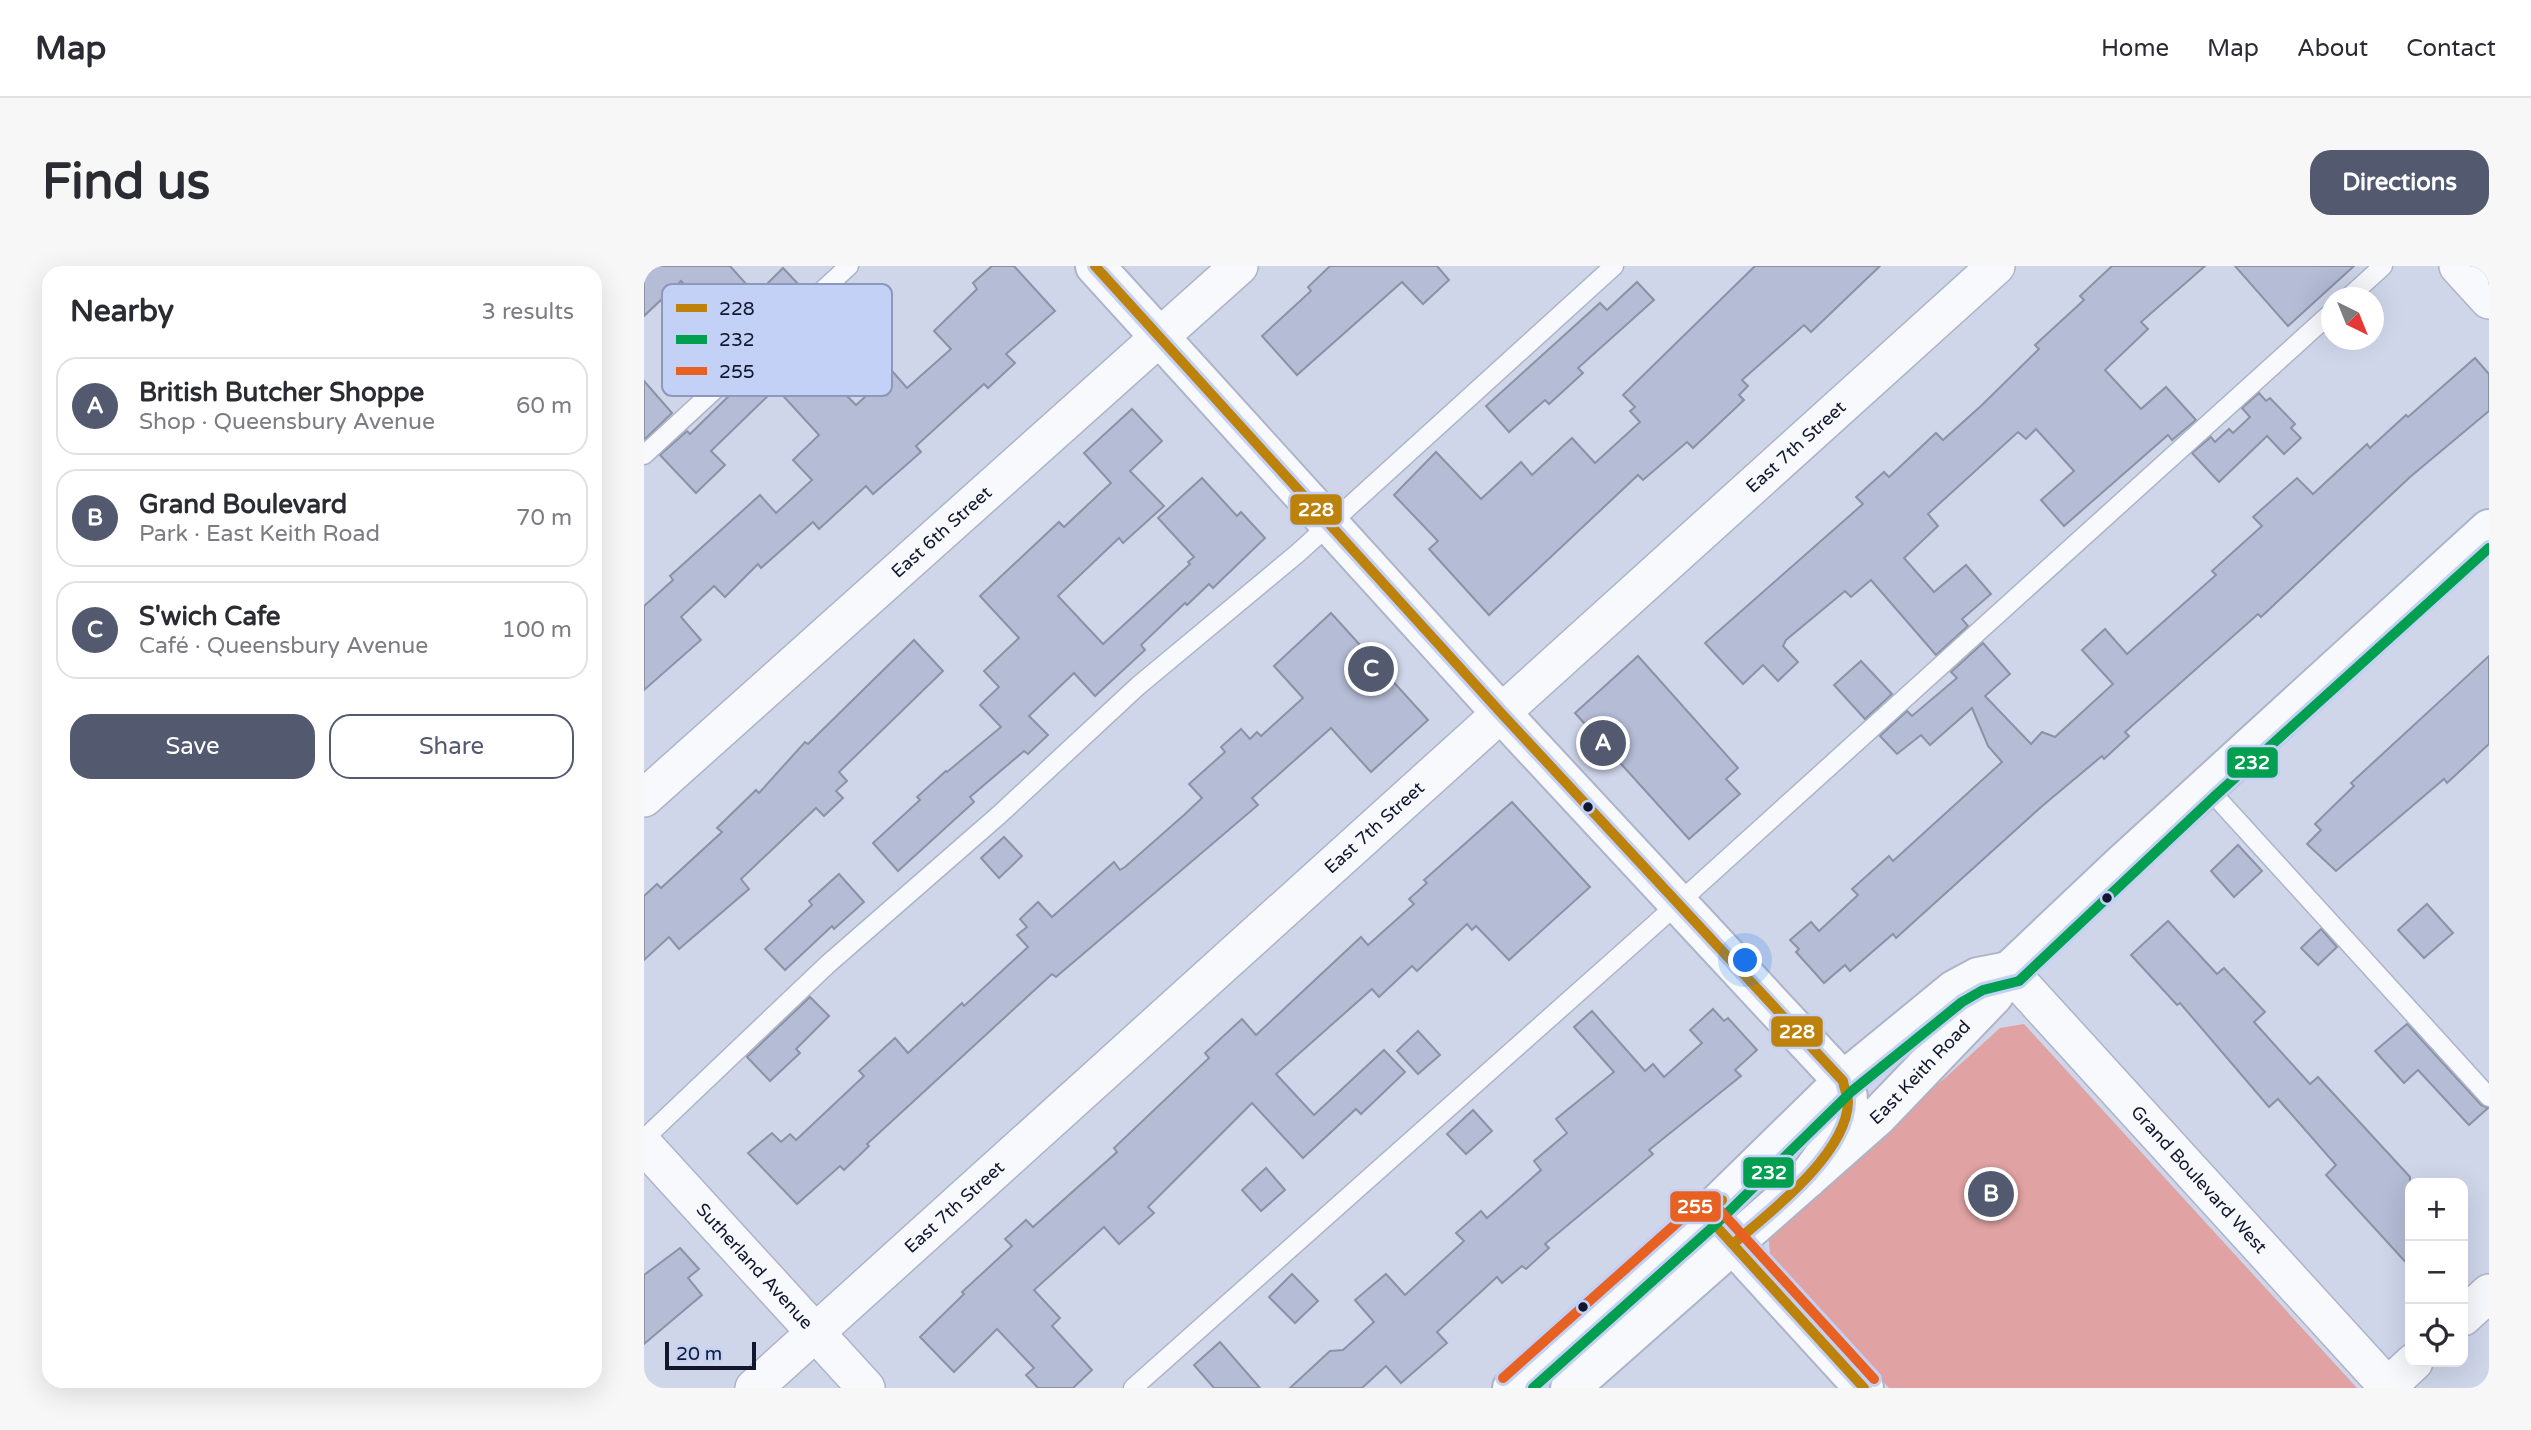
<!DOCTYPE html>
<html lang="en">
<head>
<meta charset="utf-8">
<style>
	:root { --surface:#fff; --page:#f7f7f7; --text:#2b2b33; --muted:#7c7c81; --line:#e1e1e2; --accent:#535a70 }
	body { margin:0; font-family:"Varela Round",sans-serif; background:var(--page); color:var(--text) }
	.controls { position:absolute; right:21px; bottom:21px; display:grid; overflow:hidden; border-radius:14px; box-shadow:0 7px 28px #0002 }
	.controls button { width:63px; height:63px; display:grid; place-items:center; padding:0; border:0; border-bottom:2px solid var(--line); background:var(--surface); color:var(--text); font:35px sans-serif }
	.compass { position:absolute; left:1677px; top:21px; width:63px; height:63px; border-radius:50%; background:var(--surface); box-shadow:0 7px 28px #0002; rotate:137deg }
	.scale { position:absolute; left:21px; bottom:18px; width:91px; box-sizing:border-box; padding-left:7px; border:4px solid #10172e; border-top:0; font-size:19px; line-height:24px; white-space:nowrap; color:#10172e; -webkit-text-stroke:5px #c3d1f6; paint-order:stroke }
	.you { position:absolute; left:1102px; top:695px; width:24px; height:24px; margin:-18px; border:5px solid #fff; border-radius:50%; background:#1a73e8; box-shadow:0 0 0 10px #1a73e833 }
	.badge { display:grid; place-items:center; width:46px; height:46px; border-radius:50%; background:var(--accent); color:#fff; font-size:23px; font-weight:700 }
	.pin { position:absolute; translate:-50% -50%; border:4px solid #fff; box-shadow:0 2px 7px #0006 }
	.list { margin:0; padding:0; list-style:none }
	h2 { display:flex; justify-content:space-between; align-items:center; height:91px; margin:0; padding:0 28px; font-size:30px }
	h2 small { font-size:23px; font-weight:400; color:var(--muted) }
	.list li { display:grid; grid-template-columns:46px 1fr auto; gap:21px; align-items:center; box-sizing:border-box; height:98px; margin:0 14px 14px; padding:0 14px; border:2px solid var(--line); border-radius:21px }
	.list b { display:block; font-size:26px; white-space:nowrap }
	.list p { margin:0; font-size:23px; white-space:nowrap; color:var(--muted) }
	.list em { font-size:23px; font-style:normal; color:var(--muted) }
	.actions { display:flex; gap:14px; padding:21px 28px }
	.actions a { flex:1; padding:16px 0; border:2px solid var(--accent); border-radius:21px; text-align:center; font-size:24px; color:var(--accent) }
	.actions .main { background:var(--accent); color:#fff }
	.icon { flex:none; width:38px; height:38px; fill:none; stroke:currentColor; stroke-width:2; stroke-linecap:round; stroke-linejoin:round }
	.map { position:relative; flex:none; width:1845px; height:1122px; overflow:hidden; border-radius:21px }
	header { display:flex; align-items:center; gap:42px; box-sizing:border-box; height:98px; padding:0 35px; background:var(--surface); border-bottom:2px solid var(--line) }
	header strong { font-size:33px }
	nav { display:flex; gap:38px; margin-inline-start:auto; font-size:24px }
	.intro { display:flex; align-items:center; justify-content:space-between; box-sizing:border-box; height:168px; padding:0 42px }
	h1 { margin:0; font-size:49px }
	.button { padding:18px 32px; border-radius:21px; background:var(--accent); color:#fff; font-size:24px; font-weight:700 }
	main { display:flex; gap:42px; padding:0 42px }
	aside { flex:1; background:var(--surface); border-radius:21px; box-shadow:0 7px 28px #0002 }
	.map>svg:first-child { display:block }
	.green { fill:#e0a2a2 }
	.building { fill:#b4bcd6; stroke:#8c92a6; stroke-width:2 }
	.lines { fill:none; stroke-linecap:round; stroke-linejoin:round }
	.service-casing { stroke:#adb4c8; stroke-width:21 }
	.minor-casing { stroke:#adb4c8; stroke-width:40 }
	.tertiary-casing { stroke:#adb4c8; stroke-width:42 }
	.secondary-casing { stroke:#adb4c8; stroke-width:42 }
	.service { stroke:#f8f9fc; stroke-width:18 }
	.minor { stroke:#f8f9fc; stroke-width:37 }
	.tertiary { stroke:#f8f9fc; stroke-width:38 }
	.secondary { stroke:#f8f9fc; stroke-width:38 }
	.bus-1-casing { stroke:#c3d1f6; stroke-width:16 }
	.bus-2-casing { stroke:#c3d1f6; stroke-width:16 }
	.bus-3-casing { stroke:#c3d1f6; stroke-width:16 }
	.bus-1 { stroke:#bd820c; stroke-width:10 }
	.bus-2 { stroke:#019f4f; stroke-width:10 }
	.bus-3 { stroke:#e76123; stroke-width:10 }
	.bus-dot { fill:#10172e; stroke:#c3d1f6; stroke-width:2.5 }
	.labels { text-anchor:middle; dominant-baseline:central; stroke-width:5; stroke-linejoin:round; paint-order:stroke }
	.street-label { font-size:18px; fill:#10172e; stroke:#c3d1f6 }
	.key { fill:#c3d1f6; stroke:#8d99ba; stroke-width:2 }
	.key-label { font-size:19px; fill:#10172e }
	.line-badge { stroke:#c3d1f6; stroke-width:2.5 }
	.badge-label { font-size:19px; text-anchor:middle; font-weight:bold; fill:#fff }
</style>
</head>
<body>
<header>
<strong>Map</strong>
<nav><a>Home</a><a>Map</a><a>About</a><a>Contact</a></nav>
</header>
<div class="intro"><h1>Find us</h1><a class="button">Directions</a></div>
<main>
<aside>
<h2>Nearby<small>3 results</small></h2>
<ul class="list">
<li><span class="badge">A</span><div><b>British Butcher Shoppe</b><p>Shop · Queensbury Avenue</p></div><em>60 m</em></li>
<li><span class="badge">B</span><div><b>Grand Boulevard</b><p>Park · East Keith Road</p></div><em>70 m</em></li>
<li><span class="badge">C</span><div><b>S'wich Cafe</b><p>Café · Queensbury Avenue</p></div><em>100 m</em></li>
</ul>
<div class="actions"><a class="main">Save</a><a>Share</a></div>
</aside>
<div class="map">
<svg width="1845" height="1122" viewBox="0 0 1845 1122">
	<rect width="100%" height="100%" fill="#cfd6ea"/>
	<polygon class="green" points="1380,758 1713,1122 1245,1122 1132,997 1126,988 1124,965 1243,857 1301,812 1356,762"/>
	<g class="building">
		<polygon points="0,0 86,0 112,29 139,2 157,21 126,51 129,54 95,86 74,63 78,60 37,15 0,50"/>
		<polygon points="348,0 370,0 411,45 362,88 371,97 344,122 340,118 272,180 277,186 229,228 222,220 175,263 169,256 117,302 114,298 81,331 70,320 37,351 57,374 0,424 0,340 29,314 26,310 116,229 132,247 168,214 149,194 175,169 132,122 67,185 81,199 52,227 16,189 43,165 46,168 145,71 212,139 249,106 263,122 307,83 290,65 333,23 329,17"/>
		<polygon points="686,0 793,0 805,14 779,38 758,16 653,109 618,70 667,25 664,21"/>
		<polygon points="1111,0 1236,0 1167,66 1160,59 1098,114 1104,120 1095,129 1100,134 1049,182 1043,176 999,214 994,209 845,349 785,283 794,275 750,229 792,186 837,233 877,196 888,209 928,172 951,197 996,156 986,145 991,141 979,129"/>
		<polygon points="1468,0 1561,0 1497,56 1504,63 1461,104 1497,143 1522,121 1552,154 1528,174 1524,169 1420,260 1397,234 1430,205 1392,163 1382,173 1374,166 1284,248 1294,260 1260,292 1290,326 1322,299 1347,328 1318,353 1324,360 1292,389 1227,314 1207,331 1201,325 1142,374 1139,380 1154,396 1134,415 1119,399 1099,418 1061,377 1219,238 1212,231 1240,206 1245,211 1292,167 1299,174 1338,139 1395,83 1391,79 1440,34 1436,30"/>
		<polygon points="1591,0 1710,0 1644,60"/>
		<polygon points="993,16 1010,34 934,102 939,107 905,138 901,134 865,166 842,140 956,37 963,44"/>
		<polygon points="1831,92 1845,108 1845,145 1766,211 1617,351 1614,348 1481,466 1485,470 1460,493 1458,490 1397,541 1252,672 1249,668 1206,705 1201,699 1180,717 1152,686 1155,683 1146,674 1167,656 1175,665 1214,629 1208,623 1245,590 1249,595 1358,496 1344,480 1328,442 1286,479 1277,469 1253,488 1236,470 1263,445 1268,450 1313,412 1307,406 1339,377 1366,408 1341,430 1387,478 1398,466 1411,471 1469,418 1438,384 1461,363 1483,388 1572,309 1568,305 1618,260 1609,251 1653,212 1669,228 1723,178 1726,182 1762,149 1764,151"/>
		<polygon points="0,115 28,147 1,173 0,172"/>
		<polygon points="1615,127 1622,135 1626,132 1651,158 1647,162 1657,172 1640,188 1623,170 1575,216 1548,187 1567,171 1571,176 1585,163 1589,167 1606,151 1598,142"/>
		<polygon points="488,143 518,175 486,205 520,240 479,277 475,272 414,330 459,378 546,298 544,296 550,291 514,252 558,212 593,250 597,246 621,272 569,322 565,318 543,339 541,337 497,379 501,384 451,430 430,407 385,450 404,469 384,488 380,485 326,531 330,536 254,605 229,577 276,534 273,531 302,505 303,506 357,461 336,439 355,421 340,405 375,372 336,330 415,256 420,261 467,217 440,187"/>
		<polygon points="687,347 784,454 727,506 687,462 608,532 614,539 412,711 408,708 223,878 225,880 200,904 196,900 153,938 104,887 128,867 137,876 146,868 152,874 220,810 215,805 251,772 264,787 318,737 320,740 384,681 373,669 383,661 376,653 394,636 408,651 470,596 476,604 481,601 540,549 558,532 545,518 581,486 577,481 597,463 606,473 613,466 617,470 659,432 630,400"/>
		<polygon points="270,374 299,405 195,506 203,515 192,525 199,532 180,550 172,542 97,613 105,623 35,683 25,671 0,694 0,630 13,618 17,622 78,566 73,562 112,524 115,527 161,476 164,478"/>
		<polygon points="994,390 1094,502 1082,513 1096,528 1045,573 931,447"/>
		<polygon points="1845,390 1845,478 1803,517 1800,513 1692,605 1663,578 1677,564 1671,558 1710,520 1707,517"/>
		<polygon points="1217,395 1248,428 1221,453 1190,419"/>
		<polygon points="868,536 946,621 865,694 832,660 828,664 823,658 773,705 768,700 735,731 728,723 632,808 670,849 740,784 761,806 717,848 712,843 659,892 608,837 504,941 510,947 475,978 460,961 390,1024 416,1052 408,1060 448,1104 429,1122 394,1122 382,1109 390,1102 353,1063 310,1106 276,1071 320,1028 318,1026 368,980 361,973 382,954 389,961 473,886 470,882 565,792 561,787 598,753 612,769 717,671 724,679 770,638 765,633 783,617 780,614"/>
		<polygon points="360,571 378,590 355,612 337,592"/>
		<polygon points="1594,579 1618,605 1590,631 1567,605"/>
		<polygon points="195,608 220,636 190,663 188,660 141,704 121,683 168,639 165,635"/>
		<polygon points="1783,638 1809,667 1780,692 1754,664"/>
		<polygon points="1524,655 1573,708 1580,702 1621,746 1610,756 1666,818 1674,811 1766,911 1766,1001 1682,909 1692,899 1634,833 1625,841 1536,737 1533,739 1487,689"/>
		<polygon points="1677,663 1693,681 1674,699 1657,682"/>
		<polygon points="166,731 185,750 152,783 156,787 126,815 103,791"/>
		<polygon points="1069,743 1080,755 1084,752 1113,784 1091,804 1097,810 1005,884 1009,888 901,978 905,982 882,1003 878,1000 858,1017 853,1011 793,1066 803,1077 757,1117 742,1100 718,1122 646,1122 686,1085 699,1084 730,1056 711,1034 742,1008 761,1029 820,975 812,967 837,945 843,952 897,904 890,895 923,867 912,853 970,806 930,761 948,745 1001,805 1009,798 1020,811 1058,777 1046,764"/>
		<polygon points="1763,758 1837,839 1844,842 1825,859 1774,804 1760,817 1731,785"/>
		<polygon points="774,765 796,789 774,808 753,785"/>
		<polygon points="829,844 848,865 822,888 803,868"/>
		<polygon points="622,902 641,924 617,945 598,924"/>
		<polygon points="36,982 55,1003 44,1012 58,1029 0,1078 0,1009"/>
		<polygon points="648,1008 674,1035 651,1057 625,1031"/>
		<polygon points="576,1076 616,1122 570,1122 550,1099"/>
	</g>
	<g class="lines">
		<g class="service-casing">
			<g id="service">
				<polyline points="1704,32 1739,0"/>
				<polyline points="0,189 205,0"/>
				<polyline points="1562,520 1845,831"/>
				<polyline points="0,873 184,698 355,549 494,420 654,287 970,0"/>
				<polyline points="489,1122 1010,659 1688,46"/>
			</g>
		</g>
		<g class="minor-casing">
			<g id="minor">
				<polyline points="1814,0 1845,34"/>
				<path id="s1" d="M0 532 595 0"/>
				<path id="s2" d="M1365 705 1745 1122"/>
				<path id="s3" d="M0 879 222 1122"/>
				<polyline points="1819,1051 1845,1027"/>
				<polyline points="1744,1120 1770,1096"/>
				<path id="s4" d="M110 1122 1352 0"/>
			</g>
		</g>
		<g class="tertiary-casing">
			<g id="tertiary">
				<path d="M451 0 858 448 1199 815C1217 849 1182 885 1163 913"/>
				<polyline points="1062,949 1199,815 1310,724 1334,711 1365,705"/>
				<path id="s5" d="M1089 978 1233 851 1350 729 1365 705 1477 599 1845 263"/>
			</g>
		</g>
		<g class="secondary-casing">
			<g id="secondary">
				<polyline points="868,1122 1062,949 1220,1122"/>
				<polyline points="926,1122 1089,978"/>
			</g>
		</g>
		<use href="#service" class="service"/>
		<use href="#minor" class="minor"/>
		<use href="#tertiary" class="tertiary"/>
		<use href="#secondary" class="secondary"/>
		<g class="bus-1-casing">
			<g id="bus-1">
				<path d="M451 0 858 448 1199 815C1200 822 1204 830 1204 836 1203 888 1125 947 1089 978"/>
				<polyline points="1078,934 1062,949 1220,1122"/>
			</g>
		</g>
		<g class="bus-2-casing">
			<polyline id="bus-2" points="889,1122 1071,959 1208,825 1318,736 1339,724 1375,715 1571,530 1845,282"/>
		</g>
		<g class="bus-3-casing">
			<polyline id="bus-3" points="859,1112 1053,939 1063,935 1072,940 1230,1113"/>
		</g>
		<use href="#bus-1" class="bus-1"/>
		<use href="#bus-2" class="bus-2"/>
		<use href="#bus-3" class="bus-3"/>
	</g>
	<g class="bus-dot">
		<circle cx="944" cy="541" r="6"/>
		<circle cx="1463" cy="632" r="6"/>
		<circle cx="939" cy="1041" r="6"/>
	</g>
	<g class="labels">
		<g class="street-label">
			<text stroke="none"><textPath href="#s4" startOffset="1404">East 7th Street</textPath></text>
			<text stroke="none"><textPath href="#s1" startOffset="399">East 6th Street</textPath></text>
			<text stroke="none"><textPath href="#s4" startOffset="836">East 7th Street</textPath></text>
			<text stroke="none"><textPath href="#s5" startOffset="254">East Keith Road</textPath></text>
			<text stroke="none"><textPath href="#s2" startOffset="282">Grand Boulevard West</textPath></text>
			<text stroke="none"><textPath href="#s4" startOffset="270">East 7th Street</textPath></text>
			<text stroke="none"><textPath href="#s3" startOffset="164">Sutherland Avenue</textPath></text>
		</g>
	</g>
	<rect x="18" y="18" width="230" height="112" rx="10" class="key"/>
	<rect x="32" y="38" width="31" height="8" fill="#bd820c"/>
	<rect x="32" y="69" width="31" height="9" fill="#019f4f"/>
	<rect x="32" y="101" width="31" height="8" fill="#e76123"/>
	<g class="key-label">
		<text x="75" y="49">228</text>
		<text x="75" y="80">232</text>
		<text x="75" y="112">255</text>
	</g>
	<g class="line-badge">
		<rect x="645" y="227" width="54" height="33" rx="7" fill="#bd820c"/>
		<rect x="1582" y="480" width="53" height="33" rx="7" fill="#019f4f"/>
		<rect x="1126" y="749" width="54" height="33" rx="7" fill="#bd820c"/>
		<rect x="1098" y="890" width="53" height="33" rx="7" fill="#019f4f"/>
		<rect x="1025" y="924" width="53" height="33" rx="7" fill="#e76123"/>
	</g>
	<g class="badge-label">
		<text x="672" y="250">228</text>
		<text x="1608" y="503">232</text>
		<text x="1153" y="772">228</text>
		<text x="1125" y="913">232</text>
		<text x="1051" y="947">255</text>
	</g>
</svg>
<div class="controls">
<button>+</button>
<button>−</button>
<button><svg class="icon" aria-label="locate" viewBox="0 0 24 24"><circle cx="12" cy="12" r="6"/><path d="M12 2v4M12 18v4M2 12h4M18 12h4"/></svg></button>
</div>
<svg class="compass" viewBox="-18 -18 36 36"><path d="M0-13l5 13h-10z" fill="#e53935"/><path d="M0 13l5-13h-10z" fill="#7c7c81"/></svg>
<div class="scale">20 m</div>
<div class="you"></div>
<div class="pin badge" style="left:959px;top:477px">A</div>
<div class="pin badge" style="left:1347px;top:928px">B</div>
<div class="pin badge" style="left:727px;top:403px">C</div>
</div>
</main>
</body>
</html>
